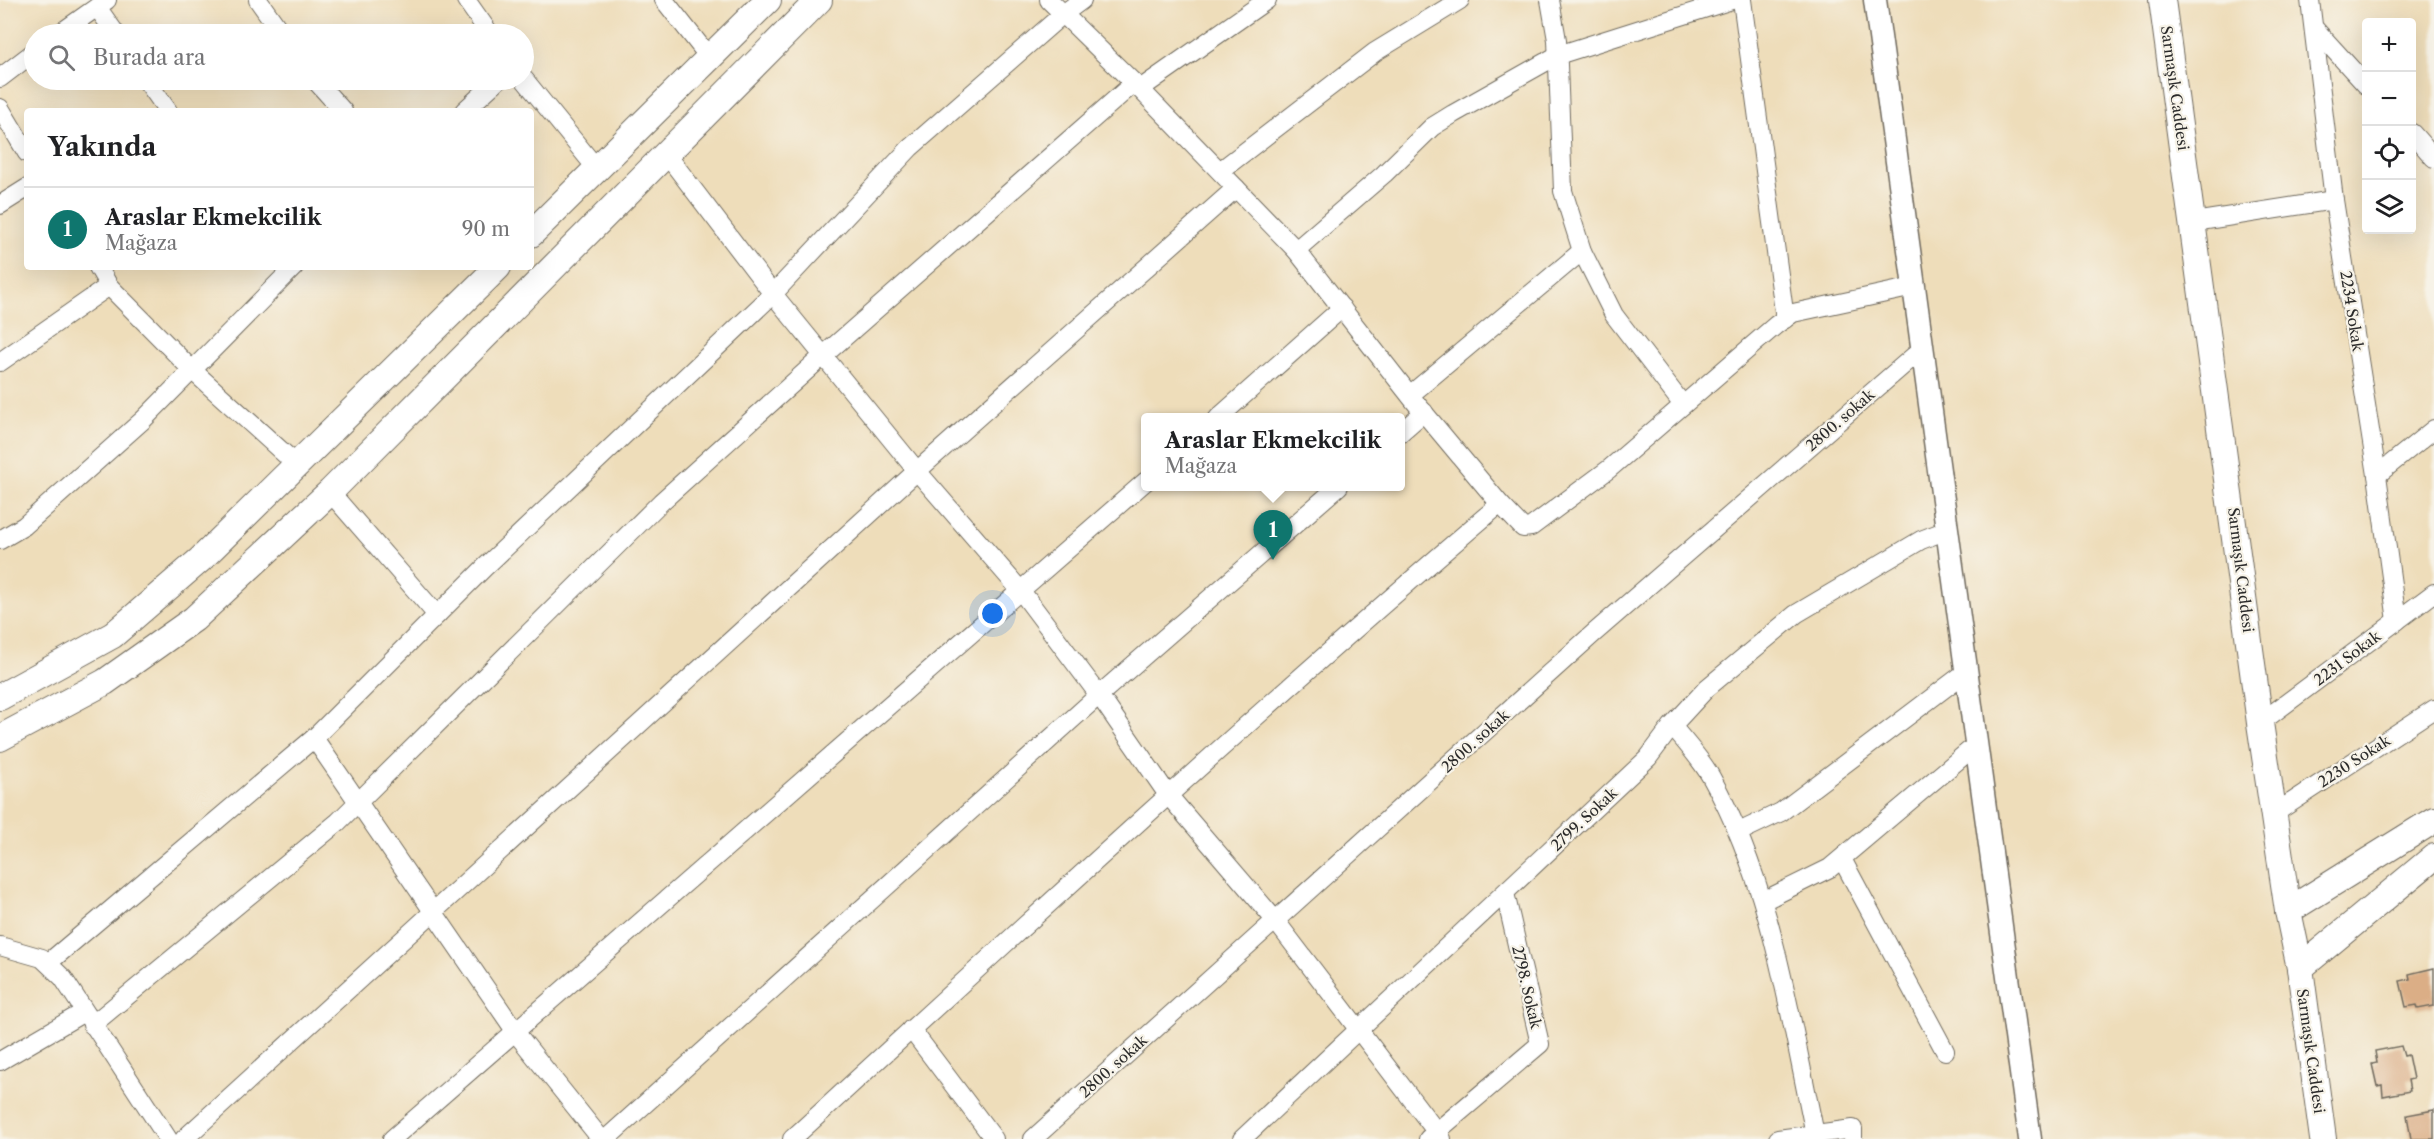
<!DOCTYPE html>
<html lang="tr">
<head>
<meta charset="utf-8">
<style>
	:root { --surface:#fff; --page:#f6f6f6; --text:#202124; --muted:#757577; --line:#e0e0e0; --accent:#0f766e }
	body { margin:0; font-family:"Libre Caslon Text",serif; background:var(--page); color:var(--text) }
	.controls { position:absolute; right:18px; top:18px; display:grid; overflow:hidden; border-radius:6px; box-shadow:0 6px 24px #0002 }
	.controls button { width:54px; height:54px; display:grid; place-items:center; padding:0; border:0; border-bottom:2px solid var(--line); background:var(--surface); color:var(--text); font:30px sans-serif }
	.you { position:absolute; left:993px; top:614px; width:21px; height:21px; margin:-15px; border:4px solid #fff; border-radius:50%; background:#1a73e8; box-shadow:0 0 0 9px #1a73e833 }
	.badge { display:grid; place-items:center; width:39px; height:39px; border-radius:50%; background:var(--accent); color:#fff; font-size:20px; font-weight:700 }
	.pin { position:absolute; translate:-50% -50px; filter:drop-shadow(0 2px 3px #0008) }
	.pin::after { content:''; position:absolute; top:32px; width:21px; height:18px; background:inherit; clip-path:polygon(0 0,100% 0,50% 100%) }
	.popup { position:absolute; left:1141px; top:413px; width:264px; height:78px; box-sizing:border-box; display:grid; place-content:center; border-radius:6px; background:var(--surface); filter:drop-shadow(0 2px 4px #0005); font-size:20px; white-space:nowrap; color:var(--muted) }
	.popup b { font-size:22px; color:var(--text) }
	.popup::after { content:''; position:absolute; left:50%; top:100%; margin-left:-12px; border:12px solid transparent; border-top-color:var(--surface) }
	.list { margin:0; padding:0; list-style:none }
	h2 { display:flex; justify-content:space-between; align-items:center; height:78px; margin:0; padding:0 24px; font-size:26px }
	h2 small { font-size:20px; font-weight:400; color:var(--muted) }
	.list li { display:grid; grid-template-columns:39px 1fr auto; gap:18px; align-items:center; box-sizing:border-box; height:84px; padding:0 24px; border-top:2px solid var(--line) }
	.list b { display:block; font-size:22px; white-space:nowrap }
	.list p { margin:0; font-size:20px; white-space:nowrap; color:var(--muted) }
	.list em { font-size:20px; font-style:normal; color:var(--muted) }
	.icon { flex:none; width:33px; height:33px; fill:none; stroke:currentColor; stroke-width:2; stroke-linecap:round; stroke-linejoin:round }
	.map { position:relative; flex:none; width:2434px; height:1139px; overflow:hidden }
	.search { position:absolute; background:var(--surface); box-shadow:0 6px 24px #0002; left:24px; top:24px; width:510px; height:66px; display:flex; align-items:center; gap:15px; box-sizing:border-box; padding:0 21px; border-radius:33px; color:var(--muted); font-size:22px }
	.panel { position:absolute; background:var(--surface); box-shadow:0 6px 24px #0002; left:24px; top:108px; width:510px; height:162px; border-radius:6px }
	.map>svg:first-child { display:block }
	.building { fill:#dbae86 }
	.lines { fill:none; stroke-linecap:round; stroke-linejoin:round }
	.minor-casing { stroke:#6f695d; stroke-width:20 }
	.tertiary-casing { stroke:#6f695d; stroke-width:25 }
	.secondary-casing { stroke:#6f695d; stroke-width:28 }
	.minor { stroke:#fff; stroke-width:18 }
	.tertiary { stroke:#fff; stroke-width:22 }
	.secondary { stroke:#fff; stroke-width:26 }
	.labels { text-anchor:middle; dominant-baseline:central; stroke-width:4.5; stroke-linejoin:round; paint-order:stroke }
	.street-label { font-size:15px; fill:#2b2b2b; stroke:#f7f3e8 }
</style>
</head>
<body>
<div class="map">
<svg width="2434" height="1139" viewBox="0 0 2434 1139">
	<rect width="100%" height="100%" fill="#f7f3e8"/>
	<filter id="ink" filterUnits="userSpaceOnUse"><feTurbulence type="fractalNoise" baseFrequency=".0167" numOctaves="2"/><feDisplacementMap in="SourceGraphic" scale="12" xChannelSelector="R" yChannelSelector="G"/><feConvolveMatrix kernelMatrix="1 2 1 2 8 2 1 2 1" color-interpolation-filters="sRGB"/></filter>
	<filter id="wash" filterUnits="userSpaceOnUse"><feTurbulence type="fractalNoise" baseFrequency=".008" numOctaves="4" result="noise"/><feDisplacementMap in="SourceGraphic" scale="24" xChannelSelector="R" yChannelSelector="G"/><feGaussianBlur stdDeviation="1.35" result="paint"/><feColorMatrix in="noise" values="0 0 0 0 0 0 0 0 0 0 0 0 0 0 0 0 0 1.4 0 .05"/><feComposite in="paint" operator="in"/></filter>
	<g filter="url(#wash)">
		<rect width="100%" height="100%" fill="#eeddba"/>
		<g id="blocks">
			<g class="building">
				<polygon points="2434,968 2434,1006 2418,1009 2417,1005 2406,1007 2400,981 2410,979 2409,974"/>
				<polygon points="2401,1046 2404,1056 2408,1055 2413,1079 2408,1080 2410,1091 2383,1096 2382,1085 2377,1086 2372,1064 2377,1063 2375,1051"/>
				<polygon points="2434,1110 2434,1139 2411,1139 2407,1115"/>
			</g>
		</g>
	</g>
	<g filter="url(#ink)">
		<use href="#blocks" fill-opacity="0" stroke="#6f695d" stroke-width="1.5"/>
		<g class="lines">
			<g class="minor-casing">
				<g id="minor">
					<polyline points="258,0 282,34"/>
					<polyline points="466,0 490,34"/>
					<polyline points="664,0 709,57"/>
					<polyline points="1049,0 1140,89 1296,250 1415,402 1500,504 1523,528 1531,527 1609,469 1776,325 1793,313 1914,287"/>
					<polyline points="1550,0 1557,40 1563,191 1582,251 1614,315 1683,405"/>
					<polyline points="1742,0 1785,319"/>
					<polyline points="2310,0 2334,200 2377,475 2397,621"/>
					<polyline points="97,7 116,34"/>
					<polyline points="2315,29 2366,85"/>
					<polyline points="59,34 107,0"/>
					<polyline points="0,78 34,52"/>
					<polyline points="524,79 597,169"/>
					<polyline points="146,80 168,111"/>
					<polyline points="315,80 343,111"/>
					<polyline points="1140,89 1267,0"/>
					<polyline points="0,108 27,153"/>
					<polyline points="464,111 498,80"/>
					<polyline points="2412,133 2434,158"/>
					<polyline points="667,155 773,294 917,471 1021,591 1099,695 1168,795 1275,920 1442,1139"/>
					<polyline points="1220,171 1375,52 1460,0"/>
					<polyline points="0,205 27,188"/>
					<polyline points="2194,222 2334,200"/>
					<polyline points="1296,250 1384,174 1432,127 1453,114 1558,55 1732,0"/>
					<polyline points="98,267 109,286 192,370 298,466"/>
					<polyline points="0,362 109,286"/>
					<polyline points="1410,395 1582,251"/>
					<polyline points="1218,418 1342,308"/>
					<polyline points="1400,433 1424,412"/>
					<polyline points="2377,475 2434,429"/>
					<polyline points="330,492 437,615"/>
					<polyline points="0,540 24,526 143,420 294,267"/>
					<polyline points="2260,723 2434,593"/>
					<path d="M1672 726C1685 742 1701 759 1711 777 1772 886 1789 1013 1815 1134"/>
					<polyline points="314,738 520,1038 601,1139"/>
					<polyline points="2275,813 2434,709"/>
					<polyline points="1739,832 1781,812 1966,672"/>
					<polyline points="1842,859 1945,1051"/>
					<polyline points="1763,901 1830,868 1976,745"/>
					<polyline points="0,946 42,958 63,978 168,1139"/>
					<polyline points="48,963 314,738 485,567 773,294 910,148 1063,14 1082,0"/>
					<polyline points="92,1025 338,822 661,502 824,355 1134,83"/>
					<polyline points="911,1029 994,1139"/>
					<polyline points="0,1061 84,1012"/>
					<polyline points="184,1139 917,471 1236,188"/>
					<polyline points="392,1139 1146,481"/>
					<polyline points="606,1139 1099,695 1339,486"/>
					<path d="M792 1139C1025 925 1258 710 1500 504"/>
					<polyline points="1033,1139 1594,633 1922,349"/>
					<polyline points="1242,1139 1648,758 1672,726 1707,688 1796,614 1921,540 1947,530"/>
					<polyline points="1428,1139 1540,1044 1505,893"/>
					<polyline points="1778,1139 1853,1129 1853,1139"/>
				</g>
			</g>
			<g class="tertiary-casing">
				<polyline id="tertiary" points="1875,0 2030,1139"/>
			</g>
			<g class="secondary-casing">
				<g id="secondary">
					<polyline points="2162,0 2260,723 2288,911 2300,968 2323,1139"/>
					<polyline points="531,234 768,0"/>
					<polyline points="0,697 113,635 201,559 498,267"/>
					<polyline points="0,738 105,682 194,619 330,492 819,0"/>
					<polyline points="2288,911 2434,820"/>
					<polyline points="2300,968 2434,857"/>
				</g>
			</g>
			<use href="#minor" class="minor"/>
			<use href="#tertiary" class="tertiary"/>
			<use href="#secondary" class="secondary"/>
		</g>
	</g>
	<g class="labels">
		<g class="street-label">
			<text transform="translate(2175 88) rotate(82)">Sarmaşık Caddesi</text>
			<text transform="translate(2352 311) rotate(81)">2234 Sokak</text>
			<text transform="translate(1840 420) rotate(-41)">2800. sokak</text>
			<text transform="translate(2241 570) rotate(83)">Sarmaşık Caddesi</text>
			<text transform="translate(2347 658) rotate(-37)">2231 Sokak</text>
			<text transform="translate(1475 741) rotate(-42)">2800. sokak</text>
			<text transform="translate(2354 761) rotate(-33)">2230 Sokak</text>
			<text transform="translate(1584 819) rotate(-43)">2799. Sokak</text>
			<text transform="translate(1527 987) rotate(77)">2798. Sokak</text>
			<text transform="translate(2311 1051) rotate(82)">Sarmaşık Caddesi</text>
			<text transform="translate(1113 1066) rotate(-42)">2800. sokak</text>
		</g>
	</g>
</svg>
<div class="controls">
<button>+</button>
<button>−</button>
<button><svg class="icon" aria-label="locate" viewBox="0 0 24 24"><circle cx="12" cy="12" r="6"/><path d="M12 2v4M12 18v4M2 12h4M18 12h4"/></svg></button>
<button><svg class="icon" aria-label="layers" viewBox="0 0 24 24"><path d="M12 4l9 5-9 5-9-5zM3 14l9 5 9-5"/></svg></button>
</div>
<div class="you"></div>
<div class="pin badge" style="left:1273px;top:560px">1</div>
<div class="popup"><b>Araslar Ekmekcilik</b>Mağaza</div>
<div class="search"><svg class="icon" aria-label="search" viewBox="0 0 24 24"><circle cx="10" cy="10" r="6"/><path d="M15 15l6 6"/></svg>Burada ara</div>
<section class="panel">
<h2>Yakında<small></small></h2>
<ul class="list">
<li><span class="badge">1</span><div><b>Araslar Ekmekcilik</b><p>Mağaza</p></div><em>90 m</em></li>
</ul>
</section>
</div>
</body>
</html>
